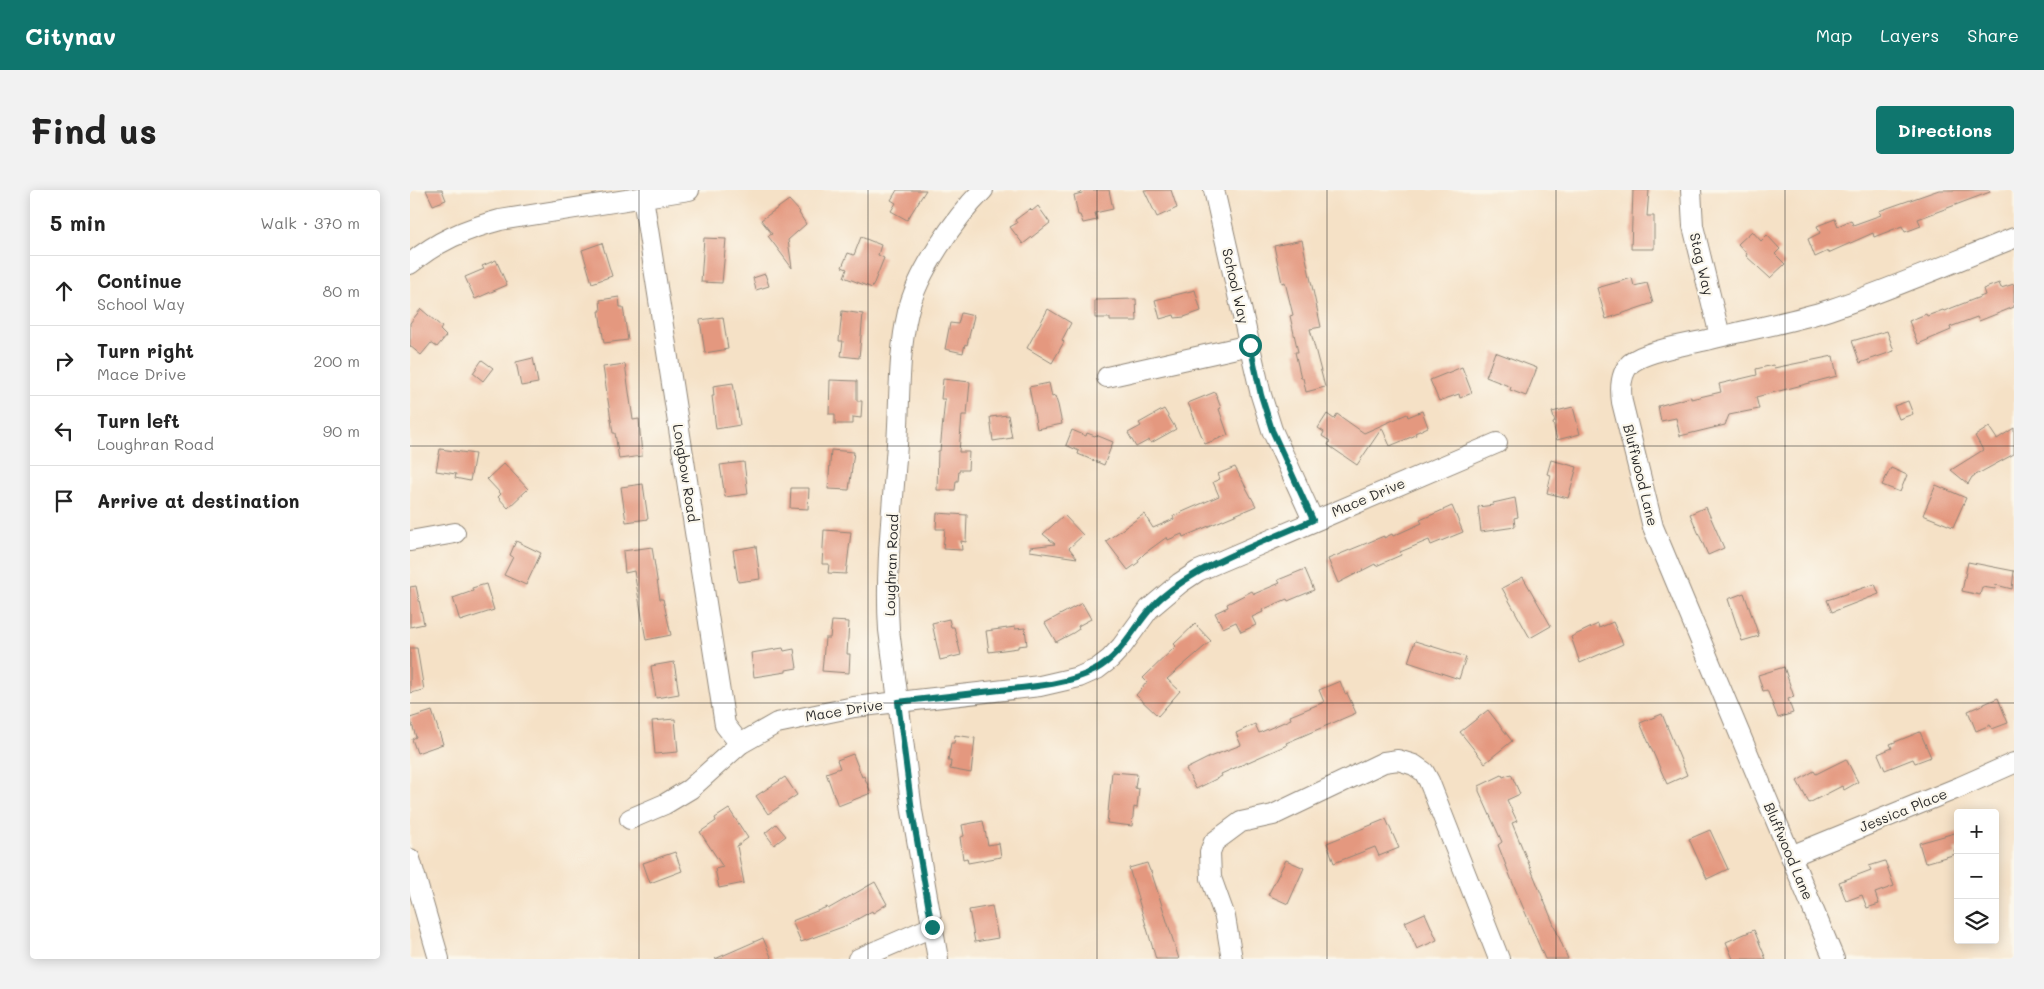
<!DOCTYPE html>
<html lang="en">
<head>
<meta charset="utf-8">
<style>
	:root { --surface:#fff; --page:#f2f2f2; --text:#222; --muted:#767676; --line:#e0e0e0; --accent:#0f766e }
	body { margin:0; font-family:Mali,sans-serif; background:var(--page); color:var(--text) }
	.controls { position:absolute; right:15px; bottom:15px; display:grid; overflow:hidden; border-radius:5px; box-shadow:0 2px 12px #0003 }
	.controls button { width:45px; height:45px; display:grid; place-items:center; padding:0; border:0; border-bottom:1px solid var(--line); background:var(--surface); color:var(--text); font:25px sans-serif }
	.stop { position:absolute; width:15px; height:15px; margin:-11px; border:4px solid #0f766e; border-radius:50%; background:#fff }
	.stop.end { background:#0f766e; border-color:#fff; box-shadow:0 1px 5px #0008 }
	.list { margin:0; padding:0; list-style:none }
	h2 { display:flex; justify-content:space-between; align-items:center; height:65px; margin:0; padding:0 20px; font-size:21px }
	h2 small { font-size:16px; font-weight:400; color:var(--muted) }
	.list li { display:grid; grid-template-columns:32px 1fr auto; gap:15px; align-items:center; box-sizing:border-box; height:70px; padding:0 20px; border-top:1px solid var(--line) }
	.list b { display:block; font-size:19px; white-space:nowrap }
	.list p { margin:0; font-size:16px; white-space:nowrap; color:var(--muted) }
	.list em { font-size:16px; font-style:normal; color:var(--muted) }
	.icon { flex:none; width:28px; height:28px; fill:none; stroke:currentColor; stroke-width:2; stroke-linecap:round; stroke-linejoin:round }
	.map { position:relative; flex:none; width:1604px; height:769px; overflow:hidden; border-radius:5px }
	header { display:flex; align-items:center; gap:30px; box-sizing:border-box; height:70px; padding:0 25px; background:var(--accent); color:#fff }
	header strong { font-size:24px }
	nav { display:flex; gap:28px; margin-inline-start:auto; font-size:18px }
	.intro { display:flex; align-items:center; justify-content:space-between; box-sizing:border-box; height:120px; padding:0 30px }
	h1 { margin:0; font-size:35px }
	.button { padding:12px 22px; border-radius:5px; background:var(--accent); color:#fff; font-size:18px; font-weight:700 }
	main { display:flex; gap:30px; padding:0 30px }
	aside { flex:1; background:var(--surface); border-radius:5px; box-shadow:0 2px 12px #0003 }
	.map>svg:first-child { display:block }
	.building { fill:#e4987f }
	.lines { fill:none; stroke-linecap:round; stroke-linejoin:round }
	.minor-casing { stroke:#908678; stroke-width:22 }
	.minor { stroke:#fff; stroke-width:20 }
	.route { stroke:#0f766e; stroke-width:6 }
	.grid { fill:none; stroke:#2b2b2b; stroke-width:1; stroke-opacity:0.55 }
	.labels { text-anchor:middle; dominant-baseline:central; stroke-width:4.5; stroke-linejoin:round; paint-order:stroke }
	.street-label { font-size:14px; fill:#2b2b2b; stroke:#fbf7ec }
</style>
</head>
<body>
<header>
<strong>Citynav</strong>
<nav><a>Map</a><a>Layers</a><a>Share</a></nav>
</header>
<div class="intro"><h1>Find us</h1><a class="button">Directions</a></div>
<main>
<aside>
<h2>5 min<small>Walk · 370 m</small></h2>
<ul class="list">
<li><svg class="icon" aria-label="ahead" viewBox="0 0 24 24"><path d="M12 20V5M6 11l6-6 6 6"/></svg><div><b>Continue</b><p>School Way</p></div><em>80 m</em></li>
<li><svg class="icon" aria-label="right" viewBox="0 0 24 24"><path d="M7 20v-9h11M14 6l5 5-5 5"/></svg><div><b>Turn right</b><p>Mace Drive</p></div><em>200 m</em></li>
<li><svg class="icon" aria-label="left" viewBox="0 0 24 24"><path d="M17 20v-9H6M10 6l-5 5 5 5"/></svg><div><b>Turn left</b><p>Loughran Road</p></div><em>90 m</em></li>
<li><svg class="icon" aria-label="arrive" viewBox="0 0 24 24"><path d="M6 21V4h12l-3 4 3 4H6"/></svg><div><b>Arrive at destination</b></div></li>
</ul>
</aside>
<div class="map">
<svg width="1604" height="769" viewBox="0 0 1604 769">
	<rect width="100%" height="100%" fill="#fbf7ec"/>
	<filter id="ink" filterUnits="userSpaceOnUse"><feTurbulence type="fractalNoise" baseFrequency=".02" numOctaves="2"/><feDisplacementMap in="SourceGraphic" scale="10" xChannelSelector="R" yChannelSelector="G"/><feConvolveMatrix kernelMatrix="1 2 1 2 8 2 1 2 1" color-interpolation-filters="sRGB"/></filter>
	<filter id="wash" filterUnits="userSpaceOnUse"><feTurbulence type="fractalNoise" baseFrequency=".0096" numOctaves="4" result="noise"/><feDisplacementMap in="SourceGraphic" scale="20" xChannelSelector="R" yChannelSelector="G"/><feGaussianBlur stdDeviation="1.12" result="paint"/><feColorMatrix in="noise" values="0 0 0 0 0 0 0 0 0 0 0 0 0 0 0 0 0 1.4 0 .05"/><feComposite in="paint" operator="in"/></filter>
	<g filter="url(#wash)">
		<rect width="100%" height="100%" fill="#f5e1c6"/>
		<g id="blocks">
			<g class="building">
				<polygon points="16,0 32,0 36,10 23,15"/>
				<polygon points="487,0 516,0 497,30 481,21 486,13 481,10"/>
				<polygon points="671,0 699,0 703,19 685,23 687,30 673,33 670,25 668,25 664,5 672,3"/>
				<polygon points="734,0 761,0 767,18 747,27"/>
				<polygon points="1223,0 1239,0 1237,26 1244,26 1244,59 1221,59"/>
				<polygon points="1529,0 1579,0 1580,2 1508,29 1511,36 1495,42 1492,36 1464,47 1463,43 1418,63 1418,61 1405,67 1398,49 1410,43 1407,36 1425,29 1428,36 1441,30 1443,35 1471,25 1469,21"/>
				<polygon points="379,10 390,22 389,23 396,34 378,50 382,78 358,46 362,44 351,30"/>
				<polygon points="628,16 640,33 613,54 600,37 607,33 605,30 620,19 622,21"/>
				<polygon points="1342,41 1351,51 1357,45 1370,59 1365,64 1375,74 1360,88 1336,66 1337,64 1328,54"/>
				<polygon points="451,47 471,55 468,65 474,68 462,98 434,87 437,79 432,77 438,63 444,65"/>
				<polygon points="294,48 316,49 312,93 291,92"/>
				<polygon points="892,50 911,137 900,139 915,197 896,202 893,188 891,188 885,162 888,162 880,126 883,125 875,92 872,93 864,56"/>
				<polygon points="192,53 202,86 182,93 172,60"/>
				<polygon points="86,70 97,95 65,109 55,87 74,79 72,76"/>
				<polygon points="355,84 359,96 346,100 343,88"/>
				<polygon points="1222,88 1224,96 1237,93 1243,113 1196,129 1187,98"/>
				<polygon points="1589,93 1591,98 1604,94 1604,117 1569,131 1567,127 1540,137 1541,140 1508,154 1499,131 1516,124 1517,126 1533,120 1534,121 1575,105 1573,99"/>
				<polygon points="785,100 791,121 774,127 765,128 764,125 750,129 745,110"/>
				<polygon points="209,107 210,117 213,117 218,150 194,153 189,121 191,121 190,110"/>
				<polygon points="726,109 727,131 700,131 700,128 685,128 685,110"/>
				<polygon points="11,119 32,137 30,140 36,146 27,157 21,153 11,165 0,156 0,133"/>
				<polygon points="638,119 661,133 652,150 654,152 642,173 617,158"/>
				<polygon points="432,121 453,124 449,168 431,166 433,151 429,151"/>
				<polygon points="551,123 564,126 557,155 555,154 553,163 535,159 540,133 548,134"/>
				<polygon points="313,127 318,159 295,163 290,130"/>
				<polygon points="1477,141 1484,161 1450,173 1442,151"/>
				<polygon points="1085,162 1127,178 1116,206 1100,200 1101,197 1076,187"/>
				<polygon points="1423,166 1427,186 1346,207 1349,219 1319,225 1315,235 1270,246 1266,228 1251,231 1248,216 1281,207 1281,209 1311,202 1309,194 1347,185 1346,179 1363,175 1364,178"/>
				<polygon points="123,168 128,193 111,196 106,172"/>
				<polygon points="72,170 83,178 73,191 63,183"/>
				<polygon points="215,174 223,230 229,229 232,266 209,269 205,243 203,243 193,177"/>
				<polygon points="1052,177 1062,203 1050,208 1049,204 1029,211 1020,190"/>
				<polygon points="533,189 560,192 557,225 552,225 549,262 559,262 558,280 549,280 548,291 546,291 545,300 527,300 528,261 530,261 535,209 531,209"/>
				<polygon points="420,190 447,191 447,211 452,211 451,228 443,227 443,234 425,234 425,224 419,224"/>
				<polygon points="323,193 330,235 306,239 302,206 304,206 303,196"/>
				<polygon points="639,193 642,207 645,206 648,215 652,234 627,239 619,197"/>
				<polygon points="805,202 811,218 809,219 818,245 795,254 778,213"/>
				<polygon points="1498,211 1503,224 1489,229 1484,216"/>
				<polygon points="1163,217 1170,244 1147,250 1143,233 1145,232 1142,222"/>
				<polygon points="754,219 766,239 741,253 739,250 726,257 718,243 731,236 729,233"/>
				<polygon points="1012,221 1018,237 1005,243 1006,245 980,256 972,238 947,275 918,255 920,251 912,246 914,242 908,238 917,224 924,229 927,224 954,243 997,224 998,227"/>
				<polygon points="598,225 602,248 583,251 580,227"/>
				<polygon points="1579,237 1587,249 1604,238 1604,264 1562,287 1558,294 1541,280 1573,260 1565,246"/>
				<polygon points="662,240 676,246 677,243 685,246 686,245 703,252 694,275 668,264 669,261 656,255"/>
				<polygon points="30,259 65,264 60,291 45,288 46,284 26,281"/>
				<polygon points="421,260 444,262 439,300 418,299"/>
				<polygon points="1141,270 1167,277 1158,308 1137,303 1141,285 1137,284"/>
				<polygon points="334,272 338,304 315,307 310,275"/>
				<polygon points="94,273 118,299 98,318 88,307 91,304 77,289"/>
				<polygon points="825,277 846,316 773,347 772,344 758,350 757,347 735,363 728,370 729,372 718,380 696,351 734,324 743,338 764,329 763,326 809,306 803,292 810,289 808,284"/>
				<polygon points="1481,278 1497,285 1490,302 1472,295"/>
				<polygon points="233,294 238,329 216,332 211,297"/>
				<polygon points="1526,295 1556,308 1543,337 1513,325"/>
				<polygon points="381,298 399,298 398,319 380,318"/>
				<polygon points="1105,308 1108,327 1104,328 1105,337 1071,342 1068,317 1084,315 1083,313"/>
				<polygon points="1042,316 1053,342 1021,355 1019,350 990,362 991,365 966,376 965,374 928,393 918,369 974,346 974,348 982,344 983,346 1012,333 1010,330"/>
				<polygon points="1296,317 1314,358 1298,365 1280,324"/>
				<polygon points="527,323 557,325 556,352 551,351 552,360 533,359 535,339 526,339"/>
				<polygon points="654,325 673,345 659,358 667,368 620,361 620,357 645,354 633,344"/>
				<polygon points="414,340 441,342 436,384 418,383 419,374 412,374"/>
				<polygon points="106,351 131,363 116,395 94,385 103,367 100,365"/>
				<polygon points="346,356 350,389 328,392 323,360"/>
				<polygon points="242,357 250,409 253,409 261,445 236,450 224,381 215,383 213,361"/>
				<polygon points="1558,372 1604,381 1602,399 1586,395 1585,399 1572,397 1570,405 1552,401"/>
				<polygon points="895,379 904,400 878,411 877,409 852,420 853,422 842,427 846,435 831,442 826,432 813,438 805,423 818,417 817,414 842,401 844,404 870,393 868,390"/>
				<polygon points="1113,387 1141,436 1120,448 1092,398"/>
				<polygon points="76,394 84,420 50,431 43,408 63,401 62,398"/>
				<polygon points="1465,394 1469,404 1422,422 1417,410"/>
				<polygon points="6,396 14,434 0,437 0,397"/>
				<polygon points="1334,403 1349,446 1332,451 1318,409"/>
				<polygon points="672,413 681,429 668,436 669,439 663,443 646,452 635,433"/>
				<polygon points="539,429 541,437 544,437 551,465 530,470 522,433"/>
				<polygon points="422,431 439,432 437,464 440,464 439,483 412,481 415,448 420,448"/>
				<polygon points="1203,432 1213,454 1170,473 1161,447 1188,434 1189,438"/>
				<polygon points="785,434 801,451 757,489 770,501 748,526 726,505 737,492 733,488 766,456 764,454"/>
				<polygon points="605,437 605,439 615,438 617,455 608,456 608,458 579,462 576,441"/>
				<polygon points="1005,451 1056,467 1049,489 998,472"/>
				<polygon points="0,458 7,458 14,500 0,503"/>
				<polygon points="373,458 374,461 384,459 387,478 376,480 376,482 344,487 341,463"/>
				<polygon points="264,472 269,504 246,508 241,476"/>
				<polygon points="1374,477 1384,507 1378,509 1383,523 1368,528 1357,500 1353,501 1348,485"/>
				<polygon points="930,491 935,504 937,503 946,523 876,553 877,555 811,584 812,586 786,599 776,579 802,566 831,555 826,543 845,534 849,543 881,529 880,526 914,512 909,500"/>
				<polygon points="1588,508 1598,533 1582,539 1580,535 1566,541 1558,521"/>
				<polygon points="1078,520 1102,551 1075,573 1050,542"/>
				<polygon points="22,521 33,554 7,563 2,549 6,547 0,528"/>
				<polygon points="1252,524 1277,585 1257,594 1230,533"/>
				<polygon points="265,529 268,562 245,564 242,531"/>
				<polygon points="1510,542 1521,567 1505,573 1503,569 1475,580 1468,564 1482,558 1480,554"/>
				<polygon points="545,545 565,548 561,583 540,579 541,571 538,571 541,553 544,553"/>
				<polygon points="443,564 452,587 454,586 461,603 428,616 416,583 430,578 427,570"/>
				<polygon points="1436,569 1448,592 1434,600 1432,596 1399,613 1387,591 1404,581 1406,584"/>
				<polygon points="702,582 727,584 725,598 729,599 727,618 724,617 722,636 697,633"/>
				<polygon points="1101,584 1110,604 1097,610 1107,631 1102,633 1158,769 1135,769 1104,696 1088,655 1092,652 1069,601 1069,596 1092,585 1093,587"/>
				<polygon points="375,587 387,605 358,624 346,606"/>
				<polygon points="319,619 338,648 327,656 334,693 309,698 305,679 313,677 290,642 306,631 305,628"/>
				<polygon points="976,629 989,658 969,666 965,657 924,673 917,653"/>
				<polygon points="573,631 578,655 589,653 591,667 558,673 557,668 553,669 550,647 554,646 552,635"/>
				<polygon points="366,634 376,646 364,655 355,643"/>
				<polygon points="1300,640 1318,679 1297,689 1279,649"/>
				<polygon points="1548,642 1548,659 1544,660 1546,664 1515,673 1509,653"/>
				<polygon points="265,662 272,681 240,693 233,673"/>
				<polygon points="876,670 894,678 878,714 858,705"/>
				<polygon points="1475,671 1484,696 1465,703 1469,714 1457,718 1452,705 1436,711 1429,692 1461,680 1459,676"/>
				<polygon points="737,673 740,681 741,681 769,769 746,769 719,678"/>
				<polygon points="465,692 477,714 463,723 462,721 435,736 391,752 382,731 417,717 418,719"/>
				<polygon points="582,716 588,748 565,752 559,720"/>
				<polygon points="1015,723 1027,750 1007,759 995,732"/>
				<polygon points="1344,740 1356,769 1323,769 1316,752"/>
				<polygon points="353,748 362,769 305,769"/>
			</g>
		</g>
	</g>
	<g filter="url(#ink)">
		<use href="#blocks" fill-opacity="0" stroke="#908678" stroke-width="1"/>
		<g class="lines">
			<g class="minor-casing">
				<g id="minor">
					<polyline points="804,0 851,205 862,240 903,330"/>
					<polyline points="1281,0 1283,36 1310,146"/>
					<polyline points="233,7 315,535 330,554"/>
					<path d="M0 74C27 51 56 39 90 30L279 0"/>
					<polyline points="697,187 840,155"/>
					<polyline points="0,351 45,343"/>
					<polyline points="220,629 255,614 280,599 330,554 367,533 444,517 630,496 669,487 687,479 700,469 712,456 739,419 770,393 788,381 1087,253"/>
					<polyline points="1381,666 1550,597 1604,573"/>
					<polyline points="0,669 29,769"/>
					<polyline points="448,769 522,737"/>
					<path d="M528 769 502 621 479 440C475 380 483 315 487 254 490 211 488 165 498 122 507 83 545 28 573 0"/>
					<polyline points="822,769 815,727 801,688 800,662 804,652 831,632 863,625 974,572 988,570 1004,575 1014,582 1019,591 1089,769"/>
					<path d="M1424 769 1243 337 1212 212C1210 198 1210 183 1221 173 1235 161 1278 154 1297 150 1338 139 1379 133 1419 120 1482 99 1543 72 1604 48"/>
				</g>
			</g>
			<use href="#minor" class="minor"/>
		</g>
	</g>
	<g class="lines" filter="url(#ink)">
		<path class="route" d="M522 737 502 621 488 512C522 508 556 504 590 500 622 497 656 495 685 480 715 464 727 429 751 408 794 371 853 353 903 330L862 240 851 205 840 155"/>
	</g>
	<path class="grid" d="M229 0V769M458 0V769M687 0V769M917 0V769M1146 0V769M1375 0V769M0 256H1604M0 513H1604"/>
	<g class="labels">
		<g class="street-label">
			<text transform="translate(1292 74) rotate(77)">Stag Way</text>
			<text transform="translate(826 96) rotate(77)">School Way</text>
			<text transform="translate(276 283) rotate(81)">Longbow Road</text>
			<text transform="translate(1231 285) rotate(76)">Bluffwood Lane</text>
			<text transform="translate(958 307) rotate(-23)">Mace Drive</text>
			<text transform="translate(481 375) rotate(-88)">Loughran Road</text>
			<text transform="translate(434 520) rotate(-9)">Mace Drive</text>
			<text transform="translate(1493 620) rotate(-22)">Jessica Place</text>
			<text transform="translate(1379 661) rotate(67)">Bluffwood Lane</text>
		</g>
	</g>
</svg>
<div class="controls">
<button>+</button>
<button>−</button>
<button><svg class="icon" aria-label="layers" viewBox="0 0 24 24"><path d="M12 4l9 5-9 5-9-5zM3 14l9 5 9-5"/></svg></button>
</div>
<div class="stop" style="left:840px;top:155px"></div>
<div class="stop end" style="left:522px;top:737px"></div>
</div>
</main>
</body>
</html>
